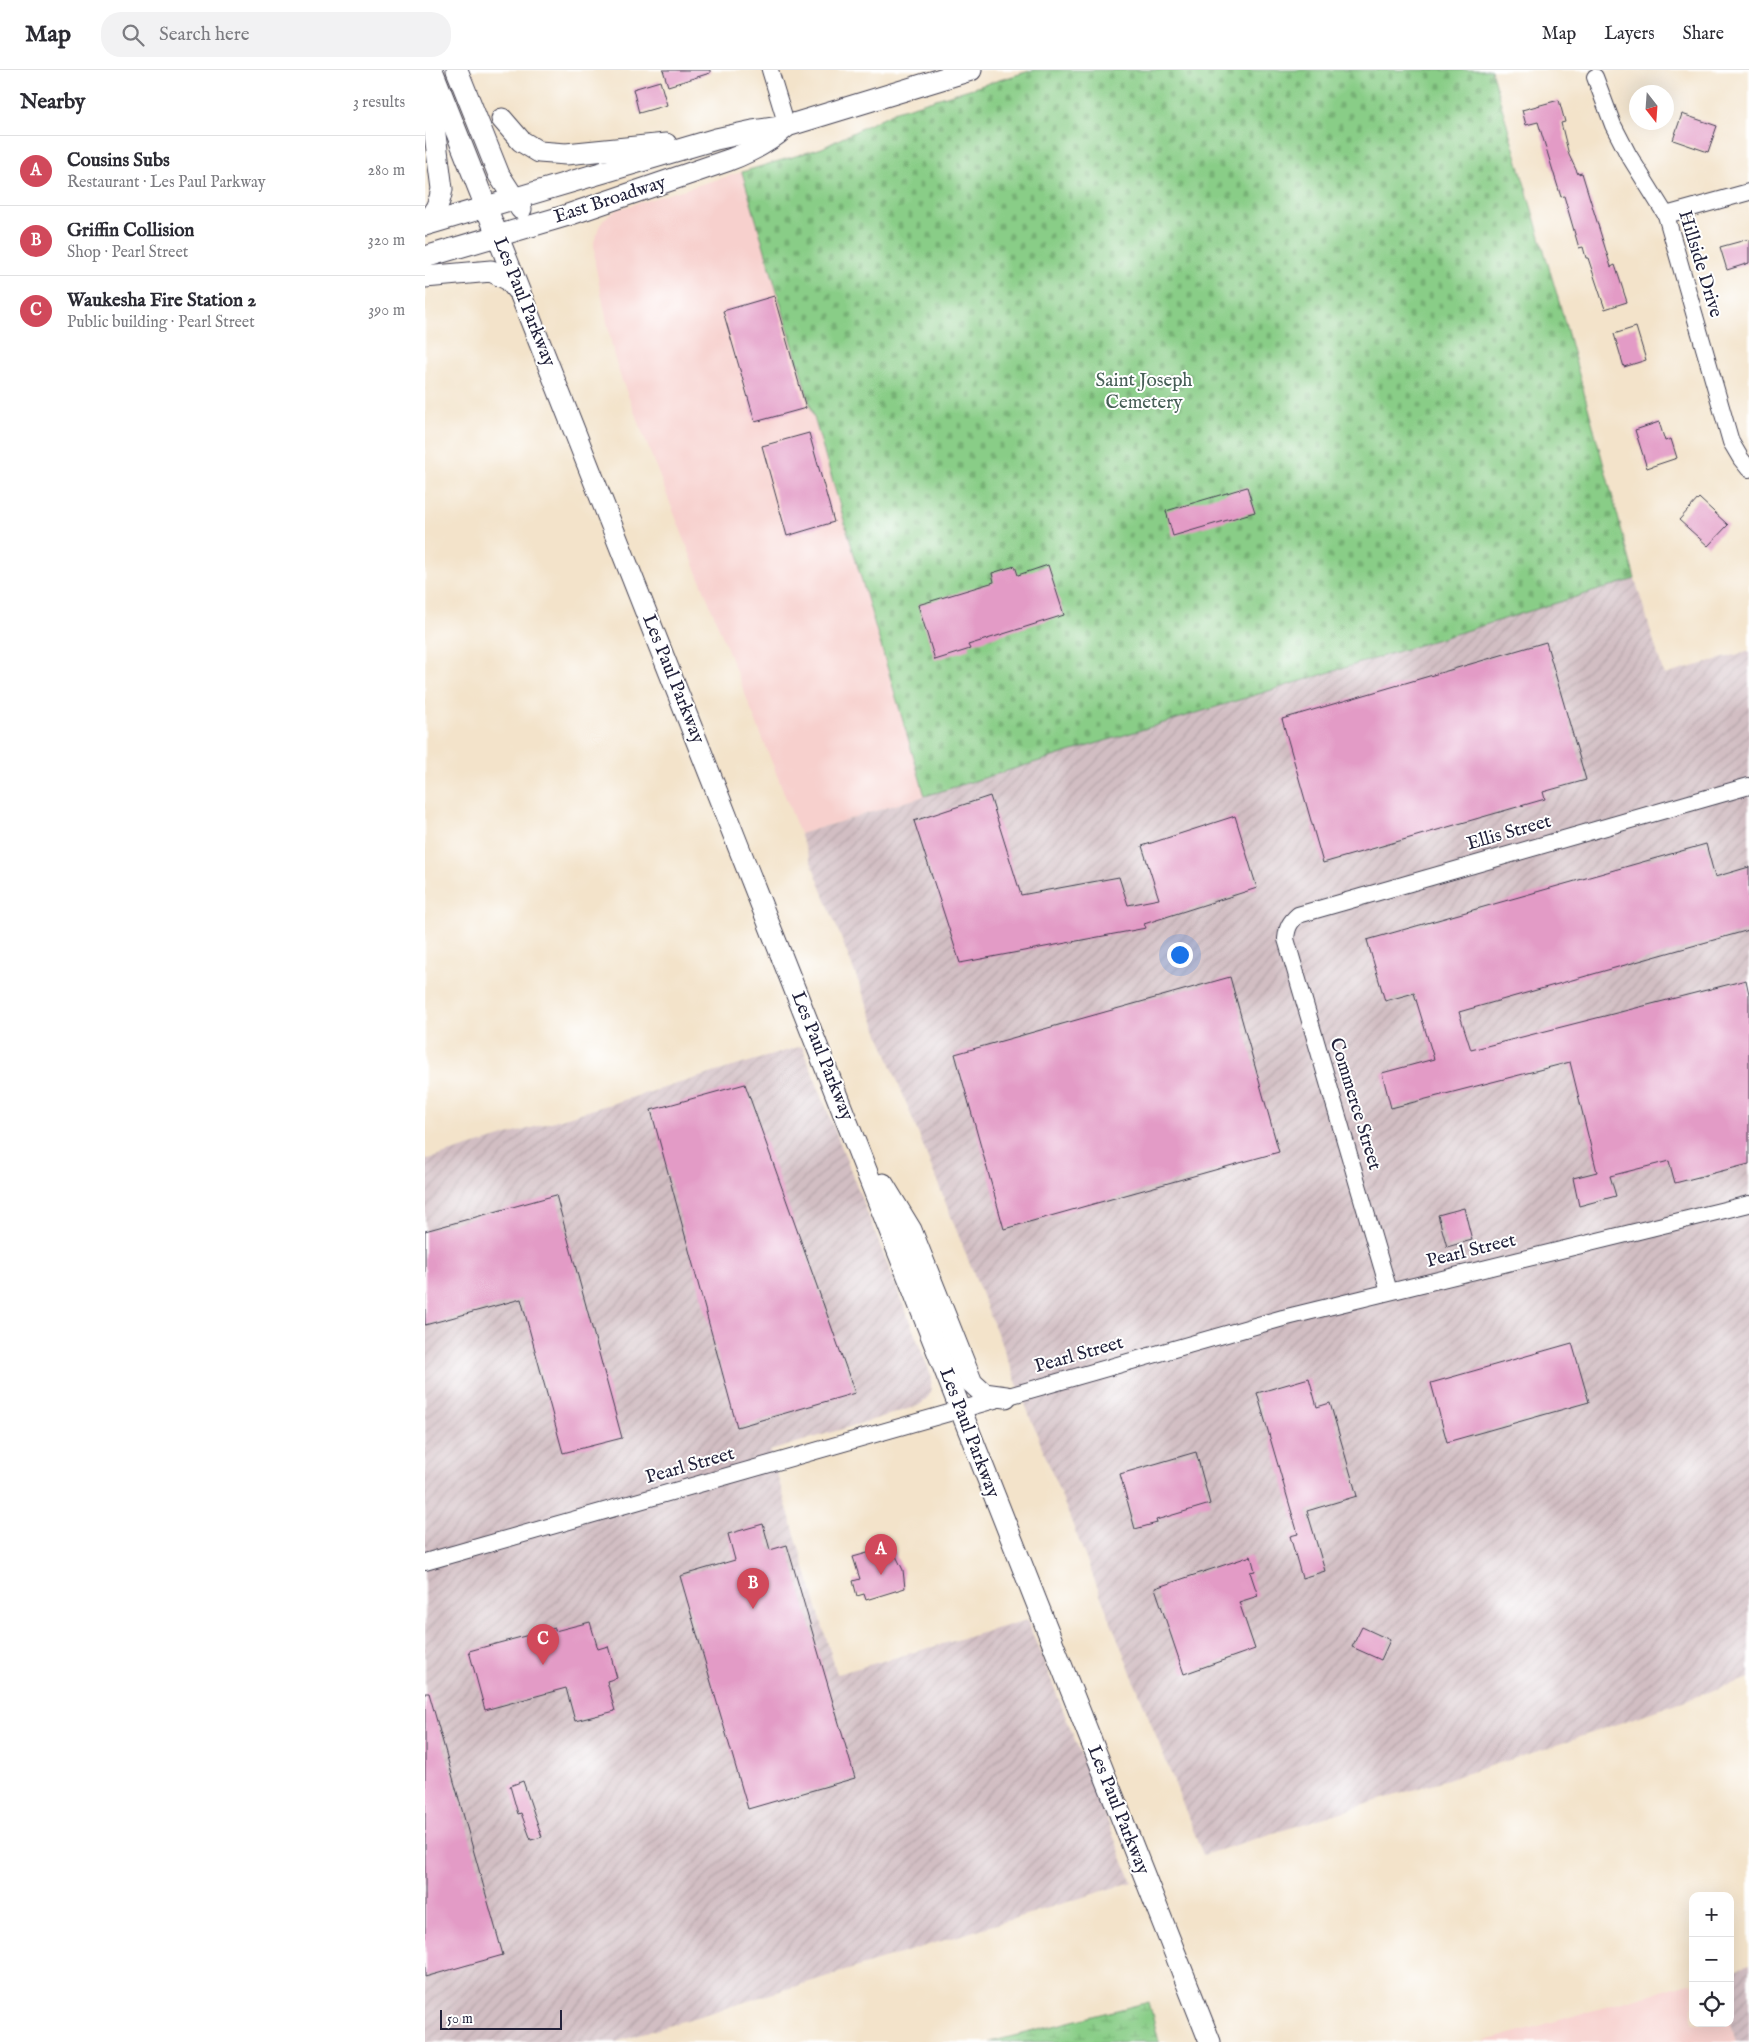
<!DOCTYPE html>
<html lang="en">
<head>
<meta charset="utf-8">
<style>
	:root { --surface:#fff; --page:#f2f2f3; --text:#2b2b33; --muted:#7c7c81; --line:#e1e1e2; --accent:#d1495b }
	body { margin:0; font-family:"IM FELL English",serif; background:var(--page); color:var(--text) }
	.controls { position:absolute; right:15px; bottom:15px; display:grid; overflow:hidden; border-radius:10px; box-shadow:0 5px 20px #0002 }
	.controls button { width:45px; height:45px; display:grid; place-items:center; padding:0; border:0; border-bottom:1px solid var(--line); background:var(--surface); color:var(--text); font:25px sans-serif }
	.compass { position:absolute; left:1204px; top:15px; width:45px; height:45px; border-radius:50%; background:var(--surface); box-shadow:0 5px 20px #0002; rotate:163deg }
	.scale { position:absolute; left:15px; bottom:12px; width:122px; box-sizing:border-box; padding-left:5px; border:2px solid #22223b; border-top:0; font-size:14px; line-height:18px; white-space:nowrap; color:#22223b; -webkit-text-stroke:4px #fff; paint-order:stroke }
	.you { position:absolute; left:754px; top:884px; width:18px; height:18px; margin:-12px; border:4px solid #fff; border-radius:50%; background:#1a73e8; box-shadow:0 0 0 8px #1a73e833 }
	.badge { display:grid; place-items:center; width:32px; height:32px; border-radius:50%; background:var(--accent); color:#fff; font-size:16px; font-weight:700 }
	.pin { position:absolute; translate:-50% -41px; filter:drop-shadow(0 1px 2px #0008) }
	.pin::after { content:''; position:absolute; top:26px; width:18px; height:15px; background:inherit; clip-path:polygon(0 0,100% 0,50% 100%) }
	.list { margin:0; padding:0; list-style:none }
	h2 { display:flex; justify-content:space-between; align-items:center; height:65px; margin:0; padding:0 20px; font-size:21px }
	h2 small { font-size:16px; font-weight:400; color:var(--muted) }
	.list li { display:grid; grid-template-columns:32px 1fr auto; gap:15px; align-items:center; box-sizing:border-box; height:70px; padding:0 20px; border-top:1px solid var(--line) }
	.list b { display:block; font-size:19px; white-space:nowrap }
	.list p { margin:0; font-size:16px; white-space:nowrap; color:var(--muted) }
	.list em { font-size:16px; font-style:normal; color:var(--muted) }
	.icon { flex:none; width:28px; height:28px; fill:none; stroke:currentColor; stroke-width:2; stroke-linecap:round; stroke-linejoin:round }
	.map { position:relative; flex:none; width:1324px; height:1972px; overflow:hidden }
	header { display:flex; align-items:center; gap:30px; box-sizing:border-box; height:70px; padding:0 25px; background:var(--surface); border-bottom:1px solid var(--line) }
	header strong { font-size:24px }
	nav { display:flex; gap:28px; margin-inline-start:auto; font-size:18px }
	.search { width:350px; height:45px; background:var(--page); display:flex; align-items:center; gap:12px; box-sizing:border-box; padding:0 18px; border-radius:20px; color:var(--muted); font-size:19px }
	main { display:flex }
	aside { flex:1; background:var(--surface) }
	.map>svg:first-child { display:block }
	.built { fill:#f7d0cd }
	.industrial { fill:url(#industrial-furrows) }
	.wetland { fill:url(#wetland-marsh); stroke:#567861 }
	.cemetery { fill:url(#cemetery-stones); stroke:#567861 }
	.building { fill:#e39bc6 }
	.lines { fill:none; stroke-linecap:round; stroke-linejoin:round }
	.minor-casing { stroke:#413f50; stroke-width:18 }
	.major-casing { stroke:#413f50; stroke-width:23 }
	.minor { stroke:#fff; stroke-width:16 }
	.major { stroke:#fff; stroke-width:21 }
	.labels { text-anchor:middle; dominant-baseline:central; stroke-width:4; stroke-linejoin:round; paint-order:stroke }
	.street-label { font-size:19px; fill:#22223b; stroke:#fff }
	.park-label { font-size:19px; fill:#465e56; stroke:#fff }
</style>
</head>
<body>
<header>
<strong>Map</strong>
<div class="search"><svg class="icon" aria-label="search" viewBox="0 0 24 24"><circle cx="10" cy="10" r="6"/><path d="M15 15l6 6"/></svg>Search here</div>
<nav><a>Map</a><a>Layers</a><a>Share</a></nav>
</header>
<main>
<aside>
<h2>Nearby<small>3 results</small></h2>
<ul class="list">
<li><span class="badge">A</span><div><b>Cousins Subs</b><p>Restaurant · Les Paul Parkway</p></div><em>280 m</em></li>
<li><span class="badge">B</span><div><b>Griffin Collision</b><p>Shop · Pearl Street</p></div><em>320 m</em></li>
<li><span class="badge">C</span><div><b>Waukesha Fire Station 2</b><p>Public building · Pearl Street</p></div><em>390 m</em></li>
</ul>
</aside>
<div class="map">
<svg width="1324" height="1972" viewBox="0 0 1324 1972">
	<defs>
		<pattern id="industrial-furrows" width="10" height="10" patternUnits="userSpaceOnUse" patternTransform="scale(1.25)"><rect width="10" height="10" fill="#d2bec3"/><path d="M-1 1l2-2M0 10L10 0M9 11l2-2" fill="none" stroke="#b4a3a8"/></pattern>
		<pattern id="wetland-marsh" width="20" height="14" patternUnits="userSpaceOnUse" patternTransform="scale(1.25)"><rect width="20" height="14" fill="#89cd87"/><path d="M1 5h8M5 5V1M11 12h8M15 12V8" fill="none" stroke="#76b075"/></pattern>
		<pattern id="cemetery-stones" width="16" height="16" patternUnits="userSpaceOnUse" patternTransform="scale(1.25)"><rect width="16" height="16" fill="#89cd87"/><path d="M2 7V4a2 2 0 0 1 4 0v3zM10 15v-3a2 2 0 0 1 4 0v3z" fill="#76b075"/></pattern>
	</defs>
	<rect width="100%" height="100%" fill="#fff"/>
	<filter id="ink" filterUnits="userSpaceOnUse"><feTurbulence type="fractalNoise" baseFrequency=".02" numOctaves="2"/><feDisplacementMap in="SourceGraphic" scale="10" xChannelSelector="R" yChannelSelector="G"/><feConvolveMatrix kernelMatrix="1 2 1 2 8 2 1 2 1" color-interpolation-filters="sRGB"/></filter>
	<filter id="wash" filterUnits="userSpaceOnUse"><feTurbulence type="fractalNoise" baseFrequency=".0096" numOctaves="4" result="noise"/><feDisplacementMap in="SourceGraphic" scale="20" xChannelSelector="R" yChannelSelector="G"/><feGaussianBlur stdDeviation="1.12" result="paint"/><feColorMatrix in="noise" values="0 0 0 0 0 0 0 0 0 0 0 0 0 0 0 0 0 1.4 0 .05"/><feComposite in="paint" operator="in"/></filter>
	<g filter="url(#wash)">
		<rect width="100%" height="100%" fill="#f3e3ca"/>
		<g class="built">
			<polygon points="317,102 500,726 375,764 196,308 189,286 170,194 169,172 174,157 179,149 193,139"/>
			<polygon points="1268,1912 1268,1953 1305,1953 1305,1951 1311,1972 1057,1972"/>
		</g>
		<g class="industrial">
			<polygon points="1210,509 1239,605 1324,581 1324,1608 1120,1679 778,1785 375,764"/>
			<polygon points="377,976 507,1308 505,1324 501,1330 493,1336 345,1381 412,1604 602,1550 707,1812 191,1972 0,1972 0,1090"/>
			<polygon points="1324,1895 1324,1972 1311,1972 1305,1951 1305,1901"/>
		</g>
		<polygon class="wetland" points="724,1932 734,1972 565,1972"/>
		<polygon class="cemetery" points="608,0 1066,0 1135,235 1210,509 500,726 317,102 397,78 471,41"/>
		<g id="blocks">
			<g class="building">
				<polygon points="238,0 285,0 285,3 243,16"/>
				<polygon points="235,11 242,35 214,43 208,19"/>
				<polygon points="1134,30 1140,52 1136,53 1144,85 1153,104 1157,103 1186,197 1190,195 1202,232 1180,239 1163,188 1161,188 1158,177 1154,178 1139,126 1136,127 1113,52 1101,55 1097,40"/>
				<polygon points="1257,44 1292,56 1283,82 1248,70"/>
				<polygon points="1324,169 1324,193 1302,200 1295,177"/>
				<polygon points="349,226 381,338 330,352 298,241"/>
				<polygon points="1211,257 1221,290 1199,297 1189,264"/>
				<polygon points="1234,352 1240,371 1246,369 1252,388 1222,398 1210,360"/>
				<polygon points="384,363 409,452 362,466 337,376"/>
				<polygon points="822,417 830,442 748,466 741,441"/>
				<polygon points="1274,428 1303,455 1283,476 1254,450"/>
				<polygon points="623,495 639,545 543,575 545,579 510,590 493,535 569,512 567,503 590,496 593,505"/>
				<polygon points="1121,572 1161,710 1118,722 1120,729 898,793 857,649"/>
				<polygon points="565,726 596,825 694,807 703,835 734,829 717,776 810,746 832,818 719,854 721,858 535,893 489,751"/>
				<polygon points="1281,774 1290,807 1324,797 1324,860 1034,942 1046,980 1321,910 1324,924 1324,1094 1250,1113 1244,1091 1185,1106 1191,1126 1154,1136 1148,1108 1172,1102 1145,992 966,1038 957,1003 1009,989 989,923 960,931 942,870"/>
				<polygon points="805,907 854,1082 579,1159 530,984"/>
				<polygon points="320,1014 430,1323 312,1357 226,1040"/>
				<polygon points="131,1125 197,1368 138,1383 96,1229 0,1255 0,1161"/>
				<polygon points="1039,1138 1047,1170 1022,1177 1013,1145"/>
				<polygon points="1147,1273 1164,1332 1022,1372 1006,1313"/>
				<polygon points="884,1308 892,1337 905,1333 932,1426 882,1441 900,1501 877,1508 865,1466 873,1464 832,1323"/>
				<polygon points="771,1382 785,1434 731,1450 732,1453 710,1459 695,1404"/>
				<polygon points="338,1454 345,1480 362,1475 430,1708 323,1739 255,1506 310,1490 303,1464"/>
				<polygon points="464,1477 465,1480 468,1480 478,1500 480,1518 441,1530 439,1524 432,1526 428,1511 435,1509 428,1487"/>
				<polygon points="826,1486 830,1501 825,1502 833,1526 814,1532 830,1579 759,1604 730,1518"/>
				<polygon points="165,1552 173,1579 183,1576 192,1608 182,1611 190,1641 150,1651 141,1618 60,1640 44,1581 130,1558 130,1561"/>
				<polygon points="937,1557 965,1570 956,1590 927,1577"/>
				<polygon points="0,1623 4,1623 78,1885 0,1907"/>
				<polygon points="98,1711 117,1767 106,1770 96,1743 93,1744 85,1716"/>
			</g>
		</g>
	</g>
	<g filter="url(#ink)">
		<use href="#blocks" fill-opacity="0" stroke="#413f50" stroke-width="1"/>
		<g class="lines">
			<g class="minor-casing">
				<g id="minor">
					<polyline points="345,0 362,56"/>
					<polyline points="1170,7 1188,55 1203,84 1241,145 1306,372 1316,389 1324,399"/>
					<polyline points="1241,145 1324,122"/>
					<path d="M964 1221 861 869C862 857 865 852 873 845L1324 716"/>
					<polyline points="0,1492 858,1248 1324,1134"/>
				</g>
			</g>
			<g class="major-casing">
				<g id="major">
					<polyline points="7,0 785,1972"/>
					<polyline points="32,0 74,105 96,139"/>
					<polyline points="77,49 96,71 114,82 141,84 241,74"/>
					<path d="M0 151C10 144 15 131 17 119L3 10"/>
					<polyline points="0,155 291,69 328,61 362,56 546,0"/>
					<path d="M0 187 140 146 304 90C325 82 343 73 360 58"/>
					<polyline points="0,207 66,201 84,210 92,220"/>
					<polyline points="458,1114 486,1160 547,1313 559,1324 581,1327"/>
				</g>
			</g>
			<use href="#minor" class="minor"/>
			<use href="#major" class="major"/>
		</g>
	</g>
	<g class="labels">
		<g class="street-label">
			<text transform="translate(185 130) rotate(-18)">East Broadway</text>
			<text transform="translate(1275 194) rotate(73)">Hillside Drive</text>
			<text transform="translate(99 232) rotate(68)">Les Paul Parkway</text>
			<text transform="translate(248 609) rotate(68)">Les Paul Parkway</text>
			<text transform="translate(1084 763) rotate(-16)">Ellis Street</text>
			<text transform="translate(397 986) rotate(68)">Les Paul Parkway</text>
			<text transform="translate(930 1034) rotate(73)">Commerce Street</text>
			<text transform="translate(1046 1181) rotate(-14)">Pearl Street</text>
			<text transform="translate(654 1285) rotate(-16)">Pearl Street</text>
			<text transform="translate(544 1363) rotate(69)">Les Paul Parkway</text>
			<text transform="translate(265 1396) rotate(-16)">Pearl Street</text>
			<text transform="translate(693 1740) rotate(68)">Les Paul Parkway</text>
		</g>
		<g class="park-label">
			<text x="719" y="311">Saint Joseph<tspan x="719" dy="22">Cemetery</tspan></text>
		</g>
	</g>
</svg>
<div class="controls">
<button>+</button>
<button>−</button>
<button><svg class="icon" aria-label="locate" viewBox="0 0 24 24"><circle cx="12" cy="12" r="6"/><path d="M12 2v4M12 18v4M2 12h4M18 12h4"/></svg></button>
</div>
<svg class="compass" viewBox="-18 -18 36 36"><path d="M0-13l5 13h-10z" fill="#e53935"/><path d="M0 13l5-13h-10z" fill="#7c7c81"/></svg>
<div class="scale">50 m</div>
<div class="you"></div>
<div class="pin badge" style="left:456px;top:1505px">A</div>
<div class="pin badge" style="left:328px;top:1539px">B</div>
<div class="pin badge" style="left:118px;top:1595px">C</div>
</div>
</main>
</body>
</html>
